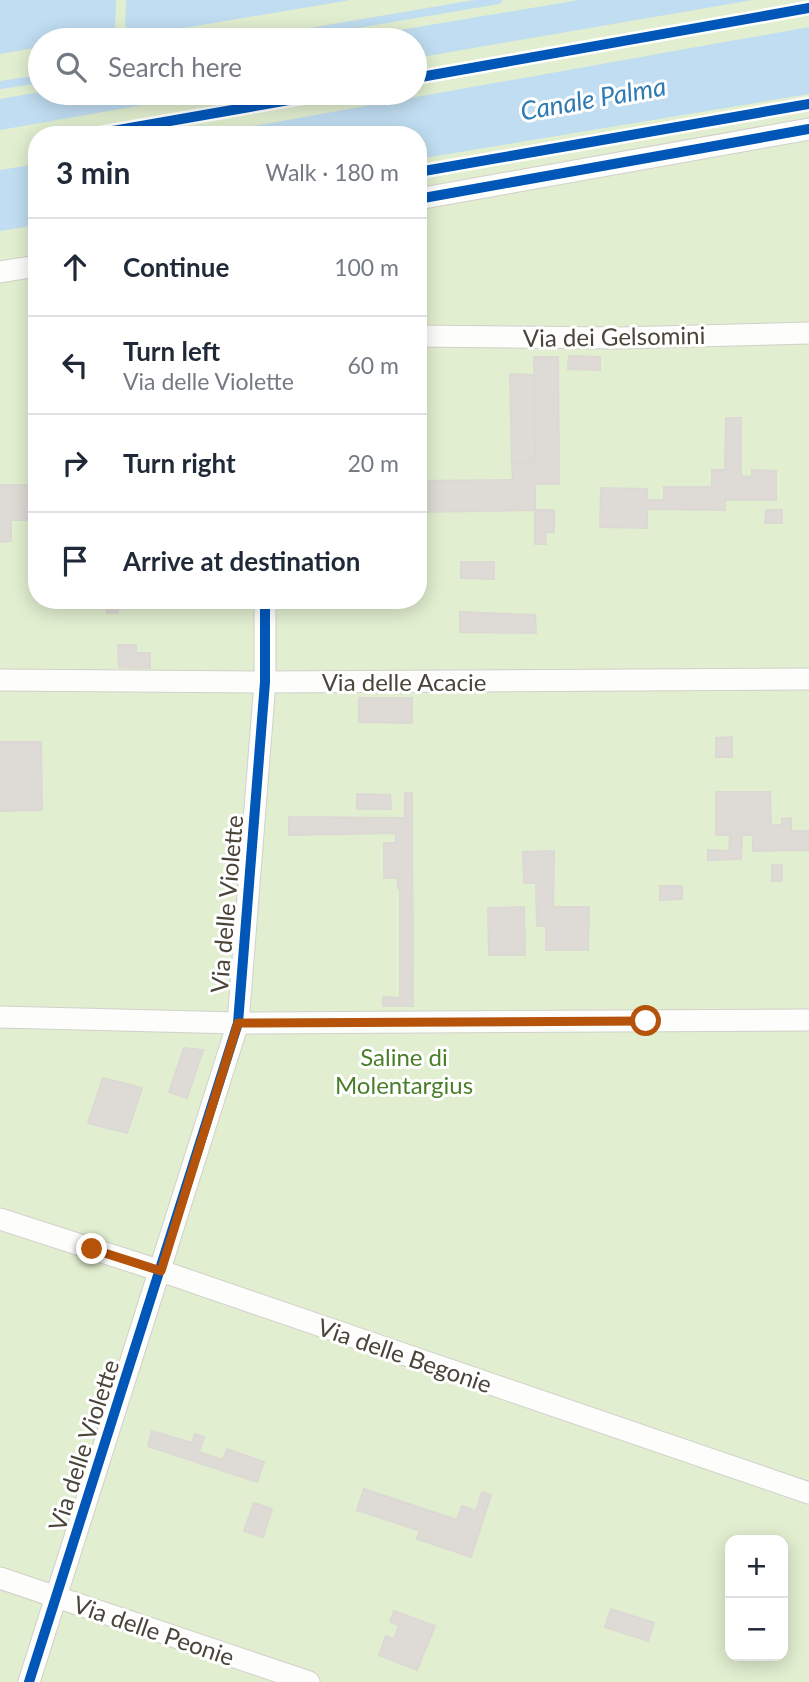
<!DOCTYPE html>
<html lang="en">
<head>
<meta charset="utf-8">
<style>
	:root { --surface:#fff; --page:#f6f6f7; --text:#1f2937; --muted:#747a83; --line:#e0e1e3 }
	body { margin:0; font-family:Lato,sans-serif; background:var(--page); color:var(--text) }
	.controls { position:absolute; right:21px; bottom:21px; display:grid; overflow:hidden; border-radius:14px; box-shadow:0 4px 18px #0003 }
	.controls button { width:63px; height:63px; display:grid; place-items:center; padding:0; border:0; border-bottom:2px solid var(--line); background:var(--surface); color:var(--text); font:35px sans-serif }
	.stop { position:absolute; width:21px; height:21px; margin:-16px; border:5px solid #b45309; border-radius:50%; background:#fff }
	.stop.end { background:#b45309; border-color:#fff; box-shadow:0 2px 7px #0008 }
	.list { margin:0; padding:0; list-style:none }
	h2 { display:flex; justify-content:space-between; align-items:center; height:91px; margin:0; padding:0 28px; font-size:30px }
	h2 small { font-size:23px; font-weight:400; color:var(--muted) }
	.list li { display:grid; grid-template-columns:46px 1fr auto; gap:21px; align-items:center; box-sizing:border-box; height:98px; padding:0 28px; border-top:2px solid var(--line) }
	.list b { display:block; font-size:26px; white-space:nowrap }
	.list p { margin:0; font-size:23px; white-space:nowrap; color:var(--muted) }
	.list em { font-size:23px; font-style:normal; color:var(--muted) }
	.icon { flex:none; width:38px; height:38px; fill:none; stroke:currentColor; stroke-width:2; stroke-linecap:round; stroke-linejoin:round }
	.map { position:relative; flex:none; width:809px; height:1682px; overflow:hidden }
	.search { position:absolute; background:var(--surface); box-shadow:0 4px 18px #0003; left:28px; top:28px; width:399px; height:77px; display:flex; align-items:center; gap:18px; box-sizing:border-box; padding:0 24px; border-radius:38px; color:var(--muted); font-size:26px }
	.panel { position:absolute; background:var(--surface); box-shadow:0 4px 18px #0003; left:28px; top:126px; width:399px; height:483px; border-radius:28px }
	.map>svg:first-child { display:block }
	.green { fill:#e1eecf; fill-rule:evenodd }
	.water { fill:#c0ddf1 }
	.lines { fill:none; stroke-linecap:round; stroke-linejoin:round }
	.stream { stroke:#c0ddf1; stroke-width:8 }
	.building { fill:#dedbd6; stroke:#dcd9d4; stroke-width:2 }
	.street-casing { stroke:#d2d0cb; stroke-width:23 }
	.street { stroke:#fdfdfc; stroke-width:21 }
	.cycleway-casing { stroke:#fff; stroke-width:15 }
	.cycleway { stroke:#0057b8; stroke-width:10 }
	.route { stroke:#b45309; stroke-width:9 }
	.labels { text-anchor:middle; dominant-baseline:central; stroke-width:6; stroke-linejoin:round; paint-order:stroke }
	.street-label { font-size:24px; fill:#4b4439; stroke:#fff }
	.park-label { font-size:24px; fill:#4a7f2a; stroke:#fff }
	.water-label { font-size:26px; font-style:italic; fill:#2e7ab2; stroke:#fff }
</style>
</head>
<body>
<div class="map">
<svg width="809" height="1682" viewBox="0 0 809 1682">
	<rect width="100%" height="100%" fill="#f4f2ee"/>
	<path class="green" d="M0 0H809V1682H0ZM40 40H415V93H40ZM37 135H418V600H37ZM730 1540H783V1656H730Z"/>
	<g class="water">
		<polygon points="0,0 116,0 115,35 84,40 40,40 40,47 0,54"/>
		<polygon points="126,0 350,0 136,36 125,26"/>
		<polygon points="579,0 753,0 415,58 415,40 341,40"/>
		<polygon points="809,27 809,94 418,159 418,135 203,135"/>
		<polygon points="40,92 40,93 212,93 0,130 0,99"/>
		<polygon points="37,164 37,225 0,231 0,170"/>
	</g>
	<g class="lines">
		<g class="stream">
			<polyline points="263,40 498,0"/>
			<polyline points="0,85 40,79"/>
		</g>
	</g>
	<g class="building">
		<polygon points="569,356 600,357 600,370 568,369"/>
		<polygon points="534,357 558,357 559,484 535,484 535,510 418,512 418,481 513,480 512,463 535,462"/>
		<polygon points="510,374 534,375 535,462 512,463"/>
		<polygon points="726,418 741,418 741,476 752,477 752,470 776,471 776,500 725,500 725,510 647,509 647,528 600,527 601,488 647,489 647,500 664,500 664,487 712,487 712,470 725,470"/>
		<polygon points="0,485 37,485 37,520 11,520 11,541 0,542"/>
		<polygon points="535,510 554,510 554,532 545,532 546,544 535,544"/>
		<polygon points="766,510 782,510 782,523 765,523"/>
		<polygon points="461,562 494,562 494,579 461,578"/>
		<rect x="107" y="600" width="11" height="13"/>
		<polygon points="460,612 535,615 536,633 460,632"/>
		<polygon points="118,645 136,645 136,653 150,653 150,668 119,667"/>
		<polygon points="359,698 412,698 412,723 359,722"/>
		<polygon points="732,737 732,757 716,757 716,738"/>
		<polygon points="0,742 41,742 42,810 0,811"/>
		<polygon points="716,792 770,792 771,825 782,825 782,819 791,818 791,831 809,831 809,850 753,851 753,835 742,835 741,859 708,860 708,850 729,851 730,835 716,835"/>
		<polygon points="405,793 412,793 413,1006 383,1006 383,997 400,998 400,888 398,888 398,878 384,878 384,843 396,843 396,833 289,835 289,817 405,818"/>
		<polygon points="357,794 390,795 391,809 357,809"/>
		<polygon points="554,851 553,907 589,907 588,950 546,950 546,926 537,926 536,883 524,883 523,852"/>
		<rect x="772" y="865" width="10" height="16"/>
		<polygon points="660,886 682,886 682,899 660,900"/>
		<polygon points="524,907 525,955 489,955 488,908"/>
		<polygon points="184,1048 203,1050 187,1098 169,1092"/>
		<polygon points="103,1078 142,1088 127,1133 88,1123"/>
		<polygon points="152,1431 192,1443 195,1434 204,1437 199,1452 223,1460 227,1449 264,1462 257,1482 148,1446"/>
		<polygon points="364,1489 457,1520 462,1506 476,1511 482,1492 491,1495 471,1557 417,1539 420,1531 357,1510"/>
		<polygon points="254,1503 272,1509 263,1537 244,1531"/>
		<polygon points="611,1609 654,1623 648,1641 605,1627"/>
		<polygon points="394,1611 435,1626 417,1670 379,1655 386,1636 394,1639 399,1625 390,1622"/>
	</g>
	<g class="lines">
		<g class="street-casing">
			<g id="street">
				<polyline points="418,199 809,129"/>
				<polyline points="0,272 37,266"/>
				<polyline points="418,336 619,338 809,333"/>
				<polyline points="0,680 265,682 809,679"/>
				<polyline points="0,1017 238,1023 809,1020"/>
				<polyline points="0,1219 161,1271 809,1493"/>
				<polyline points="0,1578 309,1682"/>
				<polyline points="29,1682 238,1023 265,682 265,600"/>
			</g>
		</g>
		<use href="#street" class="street"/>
		<g class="cycleway-casing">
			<g id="cycleway">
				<polyline points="415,78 809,8"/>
				<polyline points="90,135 329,93"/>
				<polyline points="418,172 809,104"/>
				<polyline points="418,199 809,129"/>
				<polyline points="29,1682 238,1023 265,682 265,600"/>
			</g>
		</g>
		<use href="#cycleway" class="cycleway"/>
	</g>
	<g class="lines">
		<polyline class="route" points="92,1249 161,1271 238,1023 646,1021"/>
	</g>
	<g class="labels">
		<g class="street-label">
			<text transform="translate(614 336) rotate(-1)">Via dei Gelsomini</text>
			<text x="404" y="681">Via delle Acacie</text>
			<text transform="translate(226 904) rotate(-85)">Via delle Violette</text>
			<text transform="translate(405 1355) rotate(19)">Via delle Begonie</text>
			<text transform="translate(83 1445) rotate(-72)">Via delle Violette</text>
			<text transform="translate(154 1630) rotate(19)">Via delle Peonie</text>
		</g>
		<g class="park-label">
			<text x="404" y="1056">Saline di<tspan x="404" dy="28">Molentargius</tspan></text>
		</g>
		<g class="water-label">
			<text transform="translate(593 98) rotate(-10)">Canale Palma</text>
		</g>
	</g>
</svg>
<div class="controls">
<button>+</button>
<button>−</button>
</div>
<div class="stop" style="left:646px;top:1021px"></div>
<div class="stop end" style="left:92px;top:1249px"></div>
<div class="search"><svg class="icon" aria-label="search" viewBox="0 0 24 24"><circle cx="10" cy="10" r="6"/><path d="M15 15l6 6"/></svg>Search here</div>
<section class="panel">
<h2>3 min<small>Walk · 180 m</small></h2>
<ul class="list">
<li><svg class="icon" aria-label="ahead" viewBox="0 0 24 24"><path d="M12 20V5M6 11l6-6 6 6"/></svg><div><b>Continue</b></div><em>100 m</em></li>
<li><svg class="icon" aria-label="left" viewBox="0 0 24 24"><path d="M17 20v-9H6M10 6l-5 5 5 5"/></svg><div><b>Turn left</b><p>Via delle Violette</p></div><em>60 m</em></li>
<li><svg class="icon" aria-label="right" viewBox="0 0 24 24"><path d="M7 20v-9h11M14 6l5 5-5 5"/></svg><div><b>Turn right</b></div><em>20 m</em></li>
<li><svg class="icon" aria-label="arrive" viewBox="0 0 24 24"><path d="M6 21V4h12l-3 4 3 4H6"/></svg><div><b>Arrive at destination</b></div></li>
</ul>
</section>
</div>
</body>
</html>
